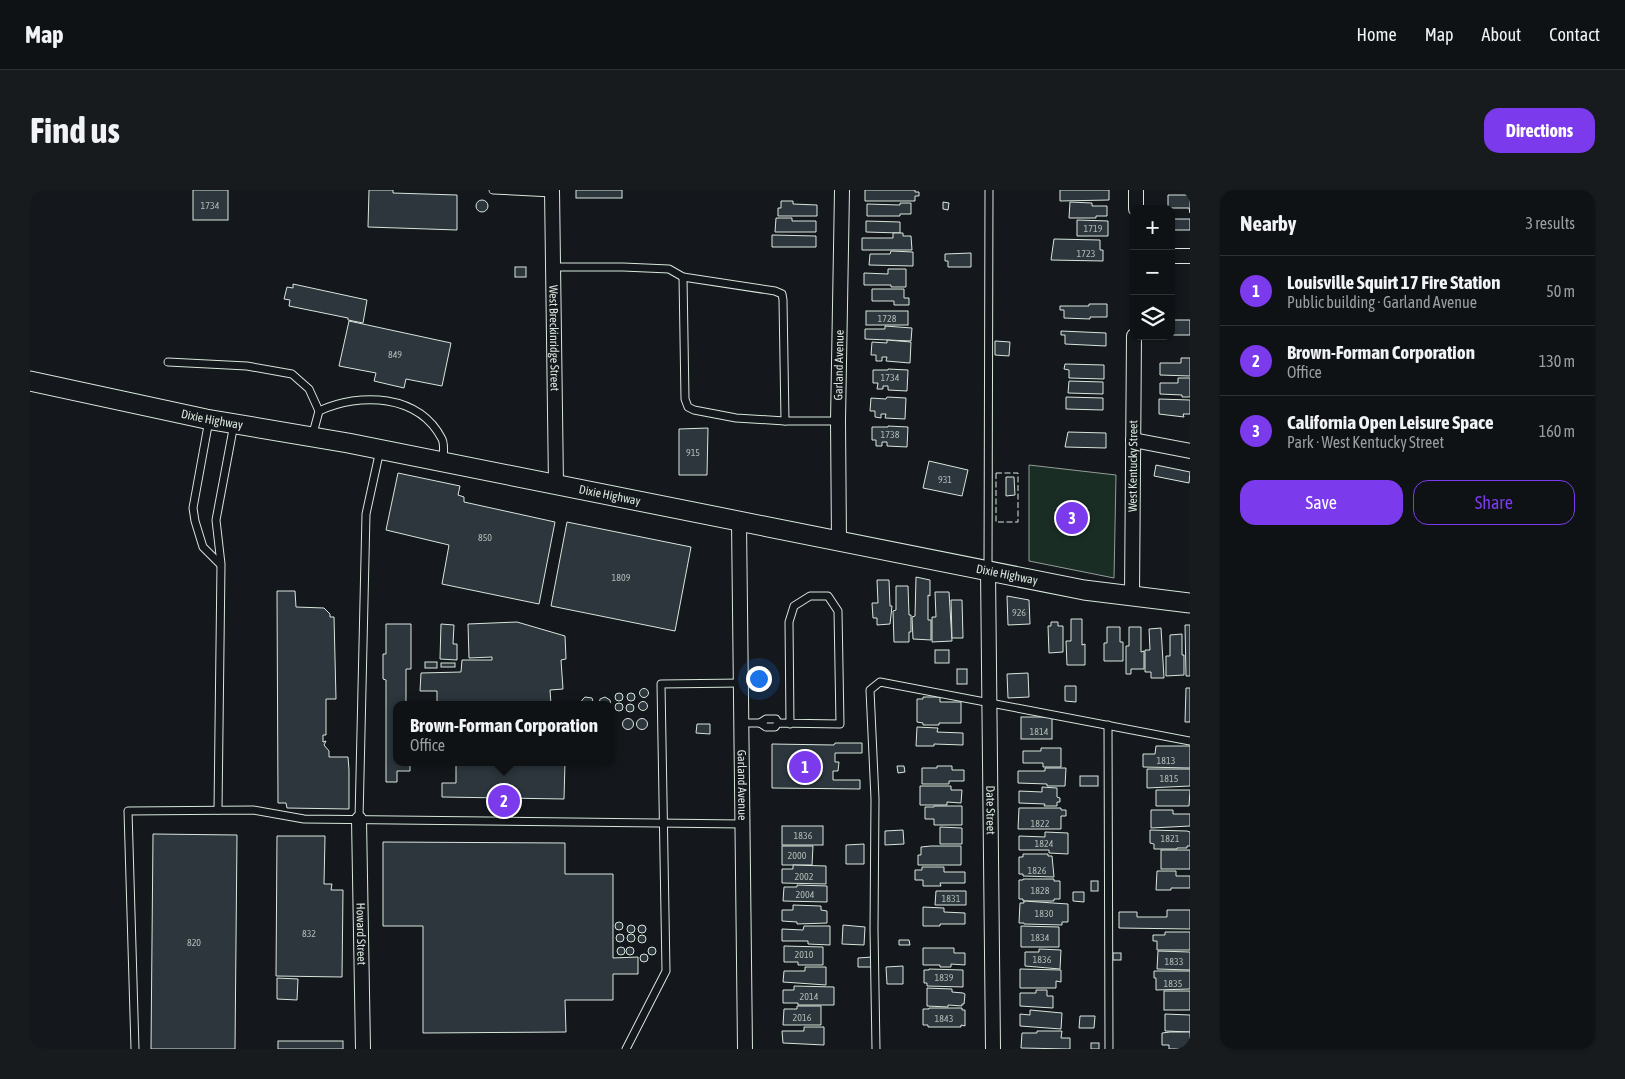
<!DOCTYPE html>
<html lang="en">
<head>
<meta charset="utf-8">
<style>
	:root { --surface:#0f1215; --page:#181b1e; --text:#f1f3f6; --muted:#9b9ea0; --line:#2f3234; --accent:#7c3aed }
	body { margin:0; font-family:"Asap Condensed",sans-serif; background:var(--page); color:var(--text) }
	.controls { position:absolute; right:15px; top:15px; display:grid; overflow:hidden; border-radius:10px; box-shadow:0 1px 4px #0004 }
	.controls button { width:45px; height:45px; display:grid; place-items:center; padding:0; border:0; border-bottom:1px solid var(--line); background:var(--surface); color:var(--text); font:25px sans-serif }
	.you { position:absolute; left:728px; top:488px; width:18px; height:18px; margin:-12px; border:4px solid #fff; border-radius:50%; background:#1a73e8; box-shadow:0 0 0 8px #1a73e833 }
	.badge { display:grid; place-items:center; width:32px; height:32px; border-radius:50%; background:var(--accent); color:#fff; font-size:16px; font-weight:700 }
	.pin { position:absolute; translate:-50% -50%; border:2px solid #fff; box-shadow:0 1px 5px #0006 }
	.popup { position:absolute; left:363px; top:511px; width:222px; height:65px; box-sizing:border-box; display:grid; place-content:center; border-radius:10px; background:var(--surface); filter:drop-shadow(0 1px 4px #0005); font-size:16px; white-space:nowrap; color:var(--muted) }
	.popup b { font-size:19px; color:var(--text) }
	.popup::after { content:''; position:absolute; left:50%; top:100%; margin-left:-10px; border:10px solid transparent; border-top-color:var(--surface) }
	.list { margin:0; padding:0; list-style:none }
	h2 { display:flex; justify-content:space-between; align-items:center; height:65px; margin:0; padding:0 20px; font-size:21px }
	h2 small { font-size:16px; font-weight:400; color:var(--muted) }
	.list li { display:grid; grid-template-columns:32px 1fr auto; gap:15px; align-items:center; box-sizing:border-box; height:70px; padding:0 20px; border-top:1px solid var(--line) }
	.list b { display:block; font-size:19px; white-space:nowrap }
	.list p { margin:0; font-size:16px; white-space:nowrap; color:var(--muted) }
	.list em { font-size:16px; font-style:normal; color:var(--muted) }
	.actions { display:flex; gap:10px; padding:15px 20px }
	.actions a { flex:1; padding:11px 0; border:1px solid var(--accent); border-radius:15px; text-align:center; font-size:18px; color:var(--accent) }
	.actions .main { background:var(--accent); color:#fff }
	.icon { flex:none; width:28px; height:28px; fill:none; stroke:currentColor; stroke-width:2; stroke-linecap:round; stroke-linejoin:round }
	.map { position:relative; flex:none; width:1160px; height:859px; overflow:hidden; border-radius:15px }
	header { display:flex; align-items:center; gap:30px; box-sizing:border-box; height:70px; padding:0 25px; background:var(--surface); border-bottom:1px solid var(--line) }
	header strong { font-size:24px }
	nav { display:flex; gap:28px; margin-inline-start:auto; font-size:18px }
	.intro { display:flex; align-items:center; justify-content:space-between; box-sizing:border-box; height:120px; padding:0 30px }
	h1 { margin:0; font-size:35px }
	.button { padding:12px 22px; border-radius:15px; background:var(--accent); color:#fff; font-size:18px; font-weight:700 }
	main { display:flex; gap:30px; padding:0 30px }
	aside { flex:1; background:var(--surface); border-radius:15px; box-shadow:0 1px 4px #0004 }
	.map>svg:first-child { display:block }
	.green { fill:#1a2d24; stroke:#939e99 }
	.building { fill:#2c363c; stroke:#d8e6dc }
	.lines { fill:none; stroke-linecap:round; stroke-linejoin:round }
	.lane-casing { stroke:#d8e6dc; stroke-width:9 }
	.street-casing { stroke:#d8e6dc; stroke-width:16 }
	.secondary-casing { stroke:#d8e6dc; stroke-width:21 }
	.lane { stroke:#14181c; stroke-width:7 }
	.street { stroke:#14181c; stroke-width:14 }
	.secondary { stroke:#14181c; stroke-width:19 }
	.fence { stroke:#d8e6dc; stroke-width:1; stroke-dasharray:6 2.5; stroke-linecap:butt }
	.labels { text-anchor:middle; dominant-baseline:central; stroke-width:4; stroke-linejoin:round; paint-order:stroke }
	.number-label { font-size:10px; fill:#adbab4 }
	.street-label { font-size:12px; fill:#d8e6dc; stroke:#14181c }
</style>
</head>
<body>
<header>
<strong>Map</strong>
<nav><a>Home</a><a>Map</a><a>About</a><a>Contact</a></nav>
</header>
<div class="intro"><h1>Find us</h1><a class="button">Directions</a></div>
<main>
<div class="map">
<svg width="1160" height="859" viewBox="0 0 1160 859">
	<rect width="100%" height="100%" fill="#14181c"/>
	<polygon class="green" points="999,275 1086,285 1084,388 999,371"/>
	<g class="building">
		<rect x="163" y="0" width="35" height="30"/>
		<polygon points="339,0 363,0 363,3 427,5 427,40 338,37"/>
		<rect x="546" y="0" width="46" height="8"/>
		<polygon points="835,0 885,0 885,2 889,2 889,6 885,6 885,11 835,11"/>
		<polygon points="1030,0 1079,0 1079,10 1030,11"/>
		<polygon points="1138,5 1160,5 1160,23 1159,18 1138,18"/>
		<circle cx="452" cy="16" r="6"/>
		<polygon points="751,11 763,11 763,14 787,15 787,26 748,26 748,18 751,18"/>
		<polygon points="913,12 919,13 918,20 913,19"/>
		<polygon points="1040,12 1062,13 1062,16 1077,16 1077,26 1066,26 1066,28 1039,28"/>
		<polygon points="870,13 881,13 881,24 870,24 870,26 837,26 837,14 870,15"/>
		<polygon points="746,28 762,28 762,31 786,31 786,42 745,42"/>
		<rect x="1141" y="29" width="19" height="11"/>
		<polygon points="1047,30 1078,31 1078,46 1047,46"/>
		<polygon points="836,31 870,32 870,43 836,42"/>
		<polygon points="863,43 873,43 873,46 881,46 882,60 832,60 832,48 863,48"/>
		<polygon points="742,45 786,46 786,57 742,57"/>
		<polygon points="1024,49 1070,50 1070,60 1073,60 1073,71 1021,70"/>
		<polygon points="861,61 883,62 883,76 839,75 840,64 860,64"/>
		<polygon points="941,63 941,77 918,77 918,71 915,71 915,64"/>
		<rect x="485" y="77" width="11" height="10"/>
		<polygon points="858,79 876,79 876,97 861,97 861,95 834,95 834,83 858,84"/>
		<polygon points="263,94 337,110 333,133 318,130 318,128 259,116 260,110 254,109 257,97 263,98"/>
		<polygon points="842,99 874,99 874,108 879,108 879,115 864,115 864,111 842,111"/>
		<polygon points="1059,114 1077,114 1077,127 1060,127 1060,129 1034,128 1034,120 1030,120 1030,116 1059,116"/>
		<rect x="836" y="121" width="42" height="14"/>
		<rect x="1141" y="130" width="19" height="15"/>
		<polygon points="319,131 421,153 412,196 376,189 374,198 344,191 346,183 309,176"/>
		<polygon points="855,136 882,138 881,151 835,149 835,139 855,139"/>
		<polygon points="1031,141 1076,143 1076,156 1035,154 1035,145 1031,145"/>
		<polygon points="857,150 881,152 880,173 856,171 857,167 852,167 852,171 846,171 846,165 841,165 842,152 857,153"/>
		<polygon points="965,151 980,152 979,166 965,165"/>
		<polygon points="1151,168 1160,168 1160,186 1130,185 1130,173 1151,173"/>
		<polygon points="1035,174 1074,175 1074,189 1039,188 1039,180 1034,179"/>
		<polygon points="858,179 878,180 877,201 858,200 858,196 853,196 853,199 847,199 848,193 843,193 843,180 858,180"/>
		<polygon points="1148,188 1160,188 1160,207 1152,207 1152,205 1130,204 1130,193 1148,193"/>
		<polygon points="1039,191 1073,192 1073,204 1038,203"/>
		<polygon points="857,207 876,208 875,229 855,228 856,224 851,224 851,228 845,227 845,221 840,221 841,208 856,209"/>
		<polygon points="1036,207 1073,208 1073,220 1036,219"/>
		<polygon points="1129,209 1160,210 1160,224 1153,224 1154,227 1129,224"/>
		<polygon points="858,236 878,237 877,257 857,256 857,252 852,252 852,256 846,256 846,250 842,250 842,237 858,237"/>
		<polygon points="678,238 677,285 649,285 649,239"/>
		<polygon points="1038,242 1076,243 1076,258 1035,257"/>
		<polygon points="899,271 938,280 932,306 893,298"/>
		<polygon points="1126,275 1160,282 1159,293 1124,286"/>
		<polygon points="368,283 430,296 428,305 434,307 434,312 525,332 509,414 412,394 419,355 356,340"/>
		<polygon points="976,287 984,287 985,305 976,306"/>
		<polygon points="537,332 661,357 645,441 521,416"/>
		<polygon points="886,387 900,390 900,406 898,405 898,430 901,430 901,450 883,449 882,427 885,426"/>
		<polygon points="847,390 859,390 860,416 862,416 860,434 847,435 847,428 843,428 842,413 848,413"/>
		<polygon points="866,396 878,396 879,425 881,425 881,442 879,442 879,452 864,452 863,421 866,420"/>
		<polygon points="247,401 265,401 266,417 294,418 300,424 300,427 304,427 306,509 296,509 296,545 293,545 293,552 296,551 294,555 299,561 299,567 318,567 319,580 319,619 257,618 256,613 248,613"/>
		<polygon points="905,402 919,402 922,451 902,452 902,427 906,427"/>
		<polygon points="977,406 999,410 1000,434 978,435"/>
		<polygon points="921,410 932,410 933,448 922,448"/>
		<polygon points="1041,429 1052,429 1052,455 1055,454 1055,475 1037,475 1036,451 1041,451"/>
		<polygon points="487,432 535,446 536,469 531,470 533,499 520,500 521,514 407,515 407,501 390,501 391,483 431,482 432,470 462,470 462,467 439,468 438,434"/>
		<polygon points="1021,432 1028,432 1028,436 1033,436 1033,462 1019,463 1018,436 1021,436"/>
		<polygon points="356,434 381,434 381,479 376,479 376,515 366,515 366,572 380,572 380,581 367,581 367,592 356,592 356,490 353,489 353,464 356,464"/>
		<polygon points="411,434 424,435 423,454 427,454 427,470 410,469"/>
		<polygon points="1155,435 1160,435 1160,486 1156,486"/>
		<polygon points="1077,437 1090,437 1090,452 1093,452 1093,471 1074,471 1074,453 1077,453"/>
		<polygon points="1099,437 1111,437 1111,462 1114,461 1114,479 1101,479 1101,484 1096,484 1096,456 1099,456"/>
		<polygon points="1131,438 1134,488 1121,488 1121,482 1115,482 1115,460 1120,460 1119,439"/>
		<polygon points="1152,444 1152,465 1154,465 1154,485 1136,486 1136,466 1140,466 1140,445"/>
		<rect x="905" y="460" width="14" height="13"/>
		<rect x="395" y="472" width="12" height="6"/>
		<rect x="411" y="473" width="14" height="4"/>
		<rect x="927" y="479" width="10" height="15"/>
		<polygon points="998,483 999,507 978,508 977,484"/>
		<polygon points="1035,496 1046,496 1046,512 1035,511"/>
		<polygon points="1156,498 1160,498 1160,532 1155,532"/>
		<circle cx="614" cy="503" r="4.5"/>
		<circle cx="589" cy="507" r="4"/>
		<circle cx="601" cy="507" r="4"/>
		<polygon points="555,507 562,508 564,515 551,515 552,510"/>
		<polygon points="575,507 580,510 581,515 569,515 570,509"/>
		<polygon points="893,507 910,507 910,512 931,512 931,533 909,533 909,535 893,535 893,533 887,532 887,509 893,509"/>
		<circle cx="613" cy="516" r="4.5"/>
		<circle cx="589" cy="517" r="4"/>
		<circle cx="600" cy="518" r="4"/>
		<rect x="991" y="527" width="31" height="22"/>
		<circle cx="612" cy="534" r="5.5"/>
		<circle cx="598" cy="534" r="5.5"/>
		<polygon points="667,534 680,534 680,544 666,543"/>
		<polygon points="887,537 908,538 907,542 933,543 933,555 904,554 904,556 886,556"/>
		<polygon points="805,553 832,553 832,563 805,563 805,572 809,572 808,581 803,581 803,590 830,590 830,599 742,598 742,554 804,555"/>
		<polygon points="1126,556 1160,556 1160,578 1113,577 1113,564 1125,564"/>
		<polygon points="1011,558 1031,558 1031,577 1013,577 1013,573 993,573 993,561 1011,561"/>
		<polygon points="426,572 535,572 534,609 412,607 412,593 426,593"/>
		<polygon points="867,576 874,576 875,582 868,583"/>
		<polygon points="907,576 922,576 922,580 934,580 934,591 919,591 919,594 892,594 892,578 907,578"/>
		<polygon points="1015,578 1036,578 1035,596 1017,596 1017,594 988,593 988,581 1015,581"/>
		<polygon points="1117,579 1160,579 1160,596 1117,598"/>
		<rect x="1050" y="586" width="18" height="10"/>
		<polygon points="890,596 921,596 921,600 932,600 931,613 917,612 917,615 890,615"/>
		<polygon points="1012,597 1027,598 1027,607 1030,608 1030,612 1027,612 1027,616 1014,616 1015,614 989,613 989,601 1012,602"/>
		<polygon points="1126,600 1160,600 1159,616 1126,616"/>
		<polygon points="904,616 932,616 932,635 904,635 904,629 895,629 895,617 904,617"/>
		<polygon points="989,618 1031,618 1031,620 1036,620 1036,626 1031,626 1031,639 988,639"/>
		<polygon points="1121,620 1143,620 1143,624 1160,624 1160,636 1121,638"/>
		<rect x="752" y="636" width="41" height="19"/>
		<polygon points="910,637 932,638 932,654 910,654"/>
		<polygon points="873,640 874,654 855,655 855,641"/>
		<polygon points="1120,640 1157,641 1160,642 1160,656 1157,656 1157,658 1147,658 1147,659 1124,659 1124,654 1120,653"/>
		<polygon points="1015,642 1038,643 1038,664 1019,663 1019,660 989,660 989,646 1015,647"/>
		<polygon points="123,644 207,645 205,859 121,859"/>
		<polygon points="247,646 295,646 294,694 302,694 301,700 313,700 312,787 246,786"/>
		<polygon points="353,652 535,653 535,684 583,684 583,768 608,767 608,784 583,784 583,810 535,810 536,842 393,843 393,736 353,736"/>
		<polygon points="834,654 834,674 816,674 816,655"/>
		<polygon points="752,656 783,656 782,675 752,675"/>
		<polygon points="901,656 931,656 931,675 888,675 888,665 891,665 891,657"/>
		<rect x="1131" y="660" width="29" height="19"/>
		<polygon points="993,664 1018,664 1018,666 1022,666 1024,687 993,686 993,684 989,684 989,667 993,667"/>
		<polygon points="763,675 796,676 796,694 752,693 752,679 763,679"/>
		<polygon points="892,677 914,677 914,682 935,682 935,693 910,693 911,696 893,696 893,690 885,690 885,680 892,680"/>
		<polygon points="1127,681 1146,681 1146,686 1160,686 1160,698 1141,698 1141,700 1126,700"/>
		<polygon points="993,689 1024,689 1024,691 1030,691 1030,709 1024,709 1024,711 993,711 993,709 989,709 989,690 993,690"/>
		<rect x="1061" y="691" width="7" height="10"/>
		<polygon points="767,695 797,696 797,712 753,711 754,697 767,697"/>
		<polygon points="906,701 936,701 936,715 905,715"/>
		<polygon points="1043,702 1054,702 1054,712 1043,711"/>
		<polygon points="994,711 1038,714 1038,732 1032,732 1032,735 994,734 994,733 989,733 990,713 994,713"/>
		<polygon points="763,715 791,716 791,720 797,721 797,733 767,734 767,732 752,731 752,720 763,720"/>
		<polygon points="893,717 914,718 914,722 935,723 935,734 910,734 910,736 893,736"/>
		<polygon points="1137,720 1160,720 1160,739 1089,738 1089,722 1107,722 1107,727 1137,727"/>
		<circle cx="589" cy="736" r="4"/>
		<polygon points="813,735 835,737 834,755 812,754"/>
		<circle cx="612" cy="739" r="4"/>
		<circle cx="601" cy="739" r="4"/>
		<polygon points="774,736 800,736 800,755 778,754 778,751 752,751 752,739 773,740"/>
		<polygon points="991,736 1029,737 1029,757 991,757"/>
		<polygon points="1135,742 1160,742 1160,760 1127,760 1127,751 1123,751 1123,745 1135,745"/>
		<circle cx="601" cy="748" r="4"/>
		<circle cx="590" cy="748" r="4"/>
		<circle cx="612" cy="749" r="4"/>
		<polygon points="869,750 879,750 880,755 869,755"/>
		<polygon points="754,756 793,757 793,775 768,775 768,772 754,772"/>
		<circle cx="622" cy="761" r="4"/>
		<circle cx="591" cy="761" r="4"/>
		<circle cx="600" cy="761" r="4"/>
		<polygon points="893,758 924,758 924,763 935,763 935,775 921,774 921,777 910,777 910,775 893,775"/>
		<polygon points="1009,759 1031,760 1030,779 995,776 995,762 1009,762"/>
		<polygon points="1128,761 1160,762 1160,780 1127,779"/>
		<rect x="1083" y="763" width="8" height="7"/>
		<circle cx="614" cy="768" r="4"/>
		<polygon points="842,767 842,777 828,777 828,768"/>
		<polygon points="873,776 873,794 857,794 856,777"/>
		<polygon points="775,777 796,777 796,795 753,792 754,781 775,781"/>
		<polygon points="899,779 933,780 933,797 897,796 897,793 894,793 894,780 899,780"/>
		<polygon points="990,779 1031,780 1031,792 1026,791 1026,798 990,798"/>
		<polygon points="1124,781 1160,781 1160,799 1126,800 1126,788 1124,788"/>
		<polygon points="247,788 268,789 267,810 247,809"/>
		<polygon points="764,796 804,797 804,815 768,815 768,813 753,813 753,800 764,800"/>
		<polygon points="897,798 922,799 922,802 933,803 935,804 934,814 932,814 932,816 918,815 918,817 897,816"/>
		<polygon points="1006,800 1017,800 1017,806 1023,806 1023,818 990,816 990,803 1006,803"/>
		<rect x="1134" y="801" width="26" height="19"/>
		<polygon points="767,816 791,816 791,835 753,835 754,819 767,819"/>
		<polygon points="899,818 932,818 932,820 935,820 935,836 931,835 931,837 898,837 898,835 893,835 893,819 899,819"/>
		<polygon points="1000,820 1032,823 1031,839 990,836 990,824 1000,825"/>
		<polygon points="1135,824 1160,825 1160,842 1135,841"/>
		<polygon points="1050,826 1065,826 1064,838 1049,838"/>
		<polygon points="774,837 794,837 794,855 753,853 752,841 774,841"/>
		<polygon points="1007,841 1032,841 1031,848 1040,848 1040,859 991,858 992,843 1007,843"/>
		<polygon points="1140,842 1160,842 1160,859 1139,859 1139,855 1132,855 1132,843"/>
		<rect x="248" y="851" width="65" height="8"/>
		<rect x="1061" y="853" width="8" height="6"/>
	</g>
	<g class="lines">
		<g class="lane-casing">
			<g id="lane">
				<polyline points="463,0 522,3"/>
				<polyline points="523,77 593,77 639,79 653,87 745,101 752,104 753,110 755,231"/>
				<polyline points="653,87 655,209 658,217 664,220 706,228 755,231 808,231"/>
				<polyline points="138,172 217,176 262,184 279,199 289,221 282,247"/>
				<path d="M289 221C330 202 389 204 412 249 415 255 413 265 413 272"/>
				<polyline points="179,230 163,318 165,331 173,357 190,374"/>
				<polyline points="958,380 959,0"/>
				<polyline points="711,533 730,533 736,529 746,529 748,533"/>
				<polyline points="730,533 736,537 745,537 748,533 810,534 808,421 798,406 780,406 764,416 759,432 760,534"/>
				<polyline points="1078,535 1079,859"/>
				<polyline points="188,620 191,374 186,330 204,234"/>
				<polyline points="329,629 336,324 350,260"/>
				<polyline points="105,859 98,621 223,620 274,629 712,634"/>
				<polyline points="596,859 636,781 631,494 711,493"/>
				<polyline points="846,859 844,739 845,609 840,500 850,492 1160,551"/>
			</g>
		</g>
		<g class="street-casing">
			<g id="street">
				<path id="s1" d="M522 0 526 295"/>
				<polyline points="1106,19 1106,0"/>
				<polyline points="1141,66 1160,66"/>
				<polyline points="1103,250 1160,261"/>
				<path id="s2" d="M709 331 715 859"/>
				<path id="s3" d="M809 351 808 231 812 0"/>
				<path id="s4" d="M958 380 963 859"/>
				<path id="s5" d="M1102 405 1104 146"/>
				<path id="s6" d="M329 629 333 859"/>
			</g>
		</g>
		<g class="secondary-casing">
			<g id="secondary">
				<path id="s7" d="M0 191 176 229 318 253 1054 400 1160 413"/>
			</g>
		</g>
		<use href="#lane" class="lane"/>
		<use href="#street" class="street"/>
		<use href="#secondary" class="secondary"/>
		<rect class="fence" x="966" y="283" width="22" height="49"/>
	</g>
	<g class="labels">
		<g class="number-label">
			<text x="180" y="15">1734</text>
			<text x="1063" y="38">1719</text>
			<text x="1056" y="63">1723</text>
			<text x="857" y="128">1728</text>
			<text x="365" y="164">849</text>
			<text x="860" y="187">1734</text>
			<text x="860" y="244">1738</text>
			<text x="663" y="262">915</text>
			<text x="915" y="289">931</text>
			<text x="455" y="347">850</text>
			<text x="591" y="387">1809</text>
			<text x="989" y="422">926</text>
			<text x="1009" y="541">1814</text>
			<text x="1136" y="570">1813</text>
			<text x="1139" y="588">1815</text>
			<text x="1010" y="633">1822</text>
			<text x="773" y="645">1836</text>
			<text x="1140" y="648">1821</text>
			<text x="1014" y="653">1824</text>
			<text x="767" y="665">2000</text>
			<text x="1007" y="680">1826</text>
			<text x="774" y="686">2002</text>
			<text x="1010" y="700">1828</text>
			<text x="775" y="704">2004</text>
			<text x="921" y="708">1831</text>
			<text x="1014" y="723">1830</text>
			<text x="279" y="743">832</text>
			<text x="1010" y="747">1834</text>
			<text x="164" y="752">820</text>
			<text x="774" y="764">2010</text>
			<text x="1012" y="769">1836</text>
			<text x="1144" y="771">1833</text>
			<text x="914" y="787">1839</text>
			<text x="1143" y="793">1835</text>
			<text x="779" y="806">2014</text>
			<text x="772" y="827">2016</text>
			<text x="914" y="828">1843</text>
		</g>
		<g class="street-label">
			<text stroke="none"><textPath href="#s1" startOffset="148">West Breckinridge Street</textPath></text>
			<text stroke="none"><textPath href="#s3" startOffset="176">Garland Avenue</textPath></text>
			<text stroke="none"><textPath href="#s7" startOffset="186">Dixie Highway</textPath></text>
			<text stroke="none"><textPath href="#s5" startOffset="129">West Kentucky Street</textPath></text>
			<text stroke="none"><textPath href="#s7" startOffset="591">Dixie Highway</textPath></text>
			<text stroke="none"><textPath href="#s7" startOffset="996">Dixie Highway</textPath></text>
			<text stroke="none"><textPath href="#s2" startOffset="264">Garland Avenue</textPath></text>
			<text stroke="none"><textPath href="#s4" startOffset="240">Date Street</textPath></text>
			<text stroke="none"><textPath href="#s6" startOffset="115">Howard Street</textPath></text>
		</g>
	</g>
</svg>
<div class="controls">
<button>+</button>
<button>−</button>
<button><svg class="icon" aria-label="layers" viewBox="0 0 24 24"><path d="M12 4l9 5-9 5-9-5zM3 14l9 5 9-5"/></svg></button>
</div>
<div class="you"></div>
<div class="pin badge" style="left:775px;top:577px">1</div>
<div class="pin badge" style="left:474px;top:611px">2</div>
<div class="popup"><b>Brown-Forman Corporation</b>Office</div>
<div class="pin badge" style="left:1042px;top:328px">3</div>
</div>
<aside>
<h2>Nearby<small>3 results</small></h2>
<ul class="list">
<li><span class="badge">1</span><div><b>Louisville Squirt 17 Fire Station</b><p>Public building · Garland Avenue</p></div><em>50 m</em></li>
<li><span class="badge">2</span><div><b>Brown-Forman Corporation</b><p>Office</p></div><em>130 m</em></li>
<li><span class="badge">3</span><div><b>California Open Leisure Space</b><p>Park · West Kentucky Street</p></div><em>160 m</em></li>
</ul>
<div class="actions"><a class="main">Save</a><a>Share</a></div>
</aside>
</main>
</body>
</html>
